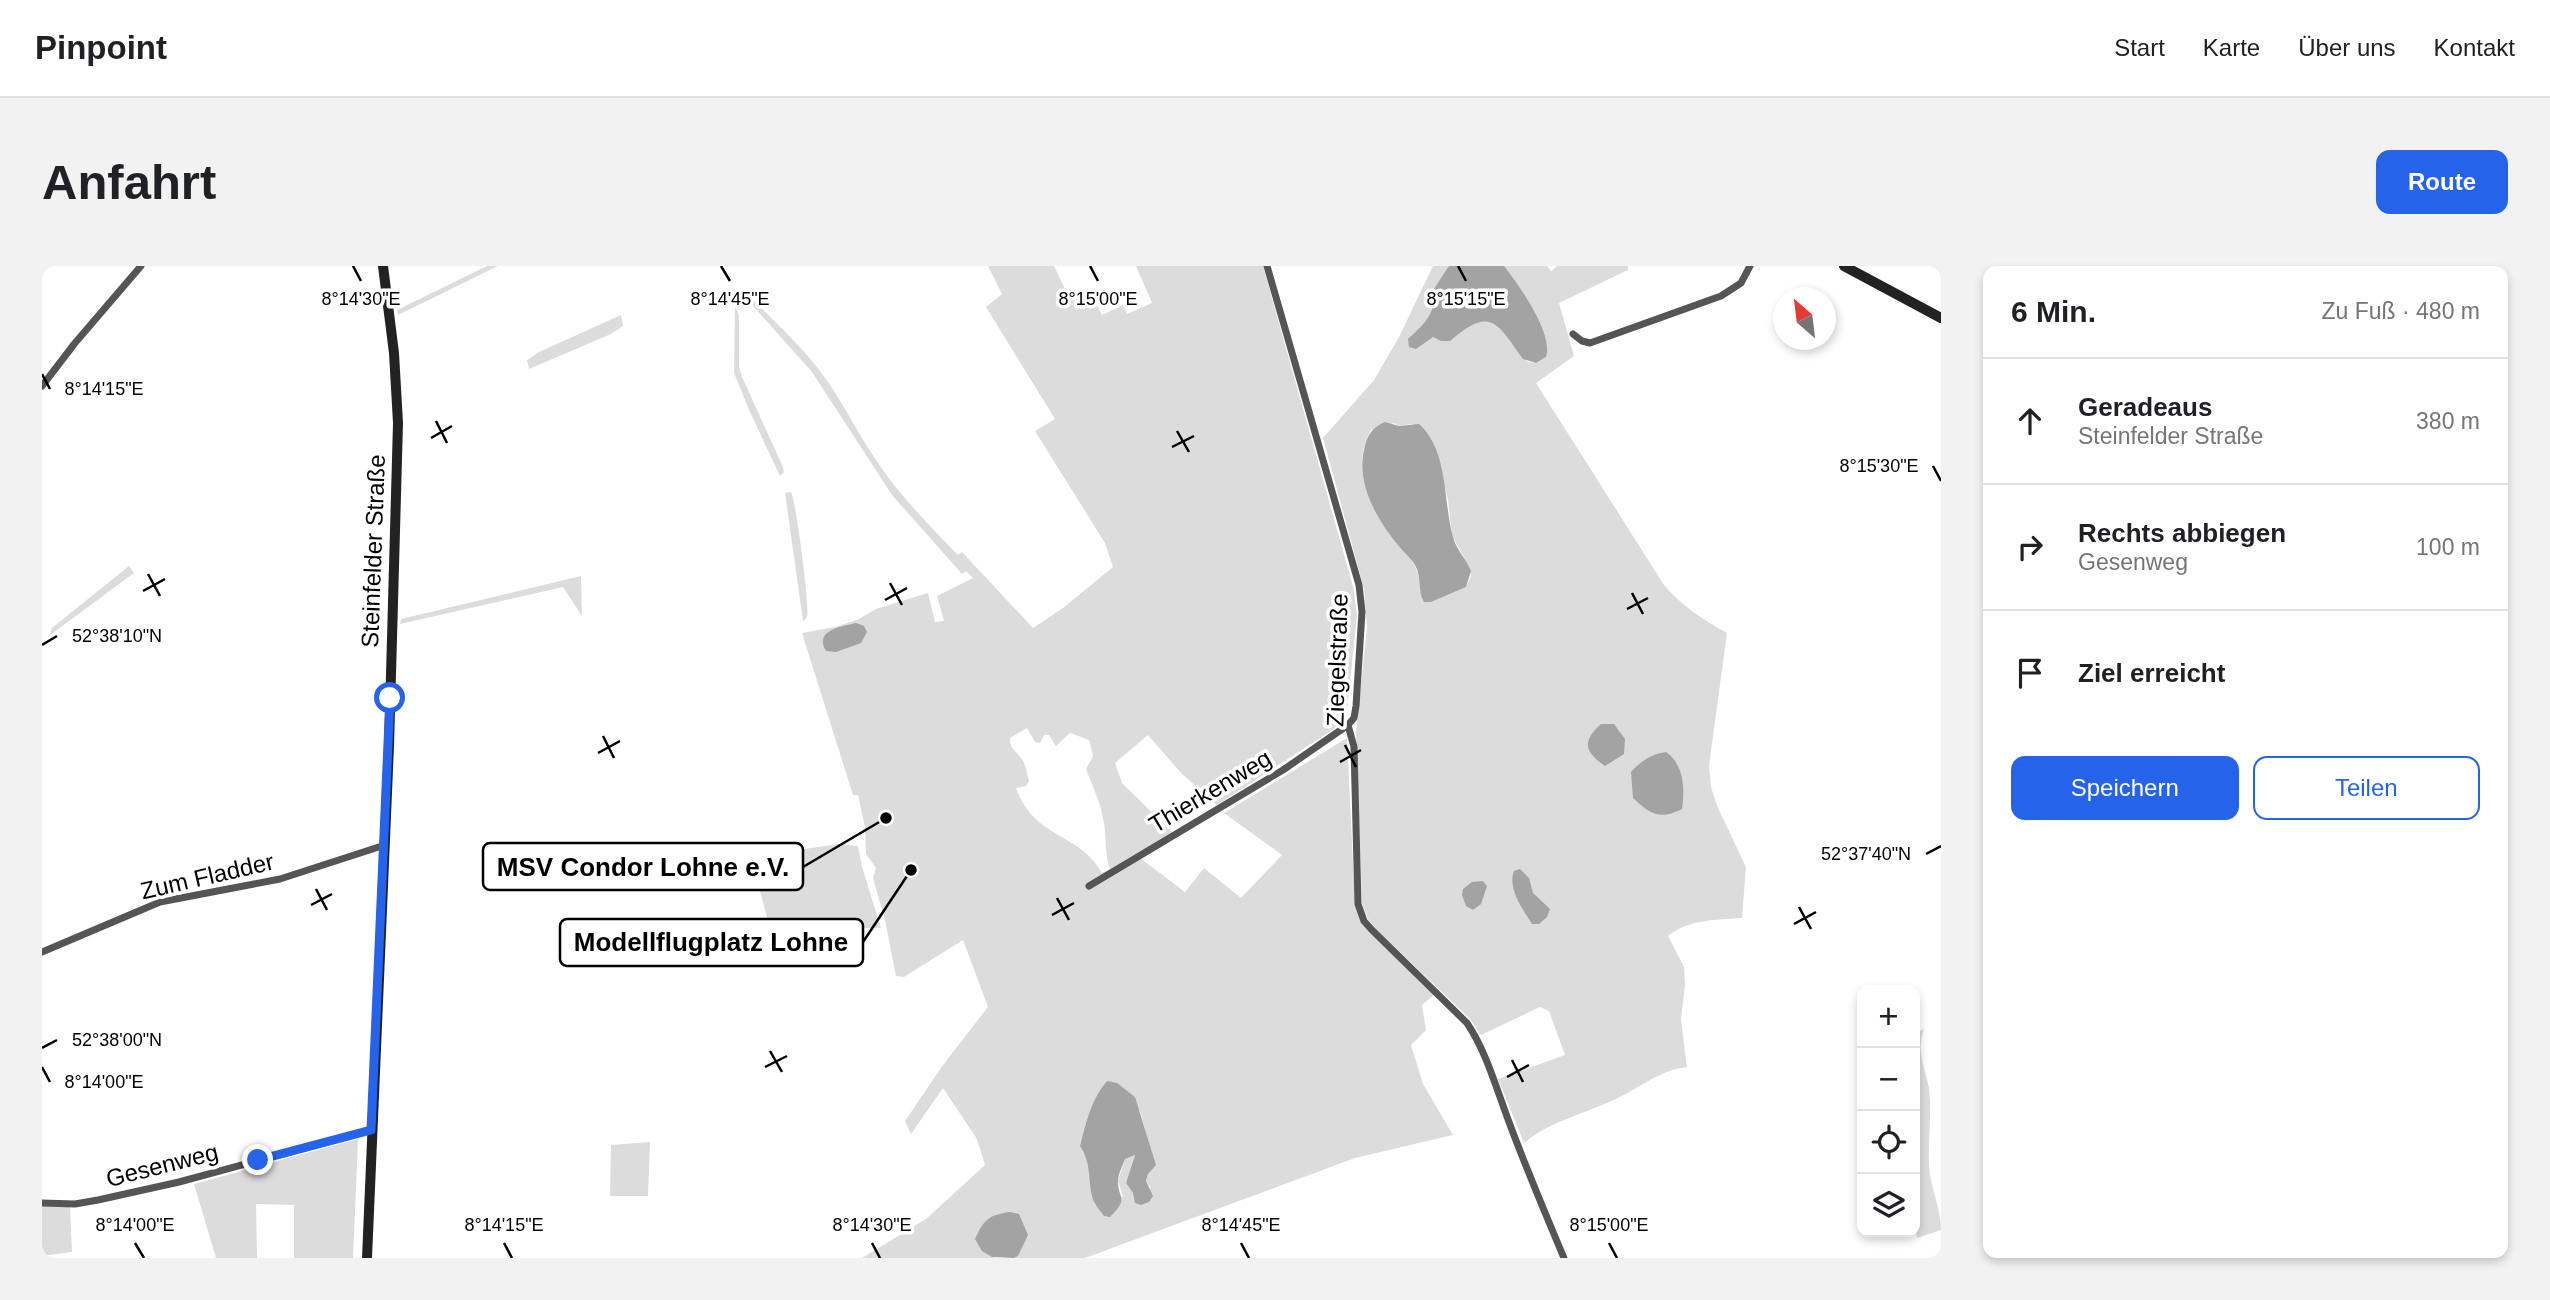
<!DOCTYPE html>
<html lang="de">
<head>
<meta charset="utf-8">
<style>
	:root { --surface:#fff; --page:#f2f2f2; --text:#202124; --muted:#757577; --line:#e0e0e0; --accent:#2563eb }
	body { margin:0; font-family:Helvetica,sans-serif; background:var(--page); color:var(--text) }
	.controls { position:absolute; right:21px; bottom:21px; display:grid; overflow:hidden; border-radius:14px; box-shadow:0 4px 10px #0003 }
	.controls button { width:63px; height:63px; display:grid; place-items:center; padding:0; border:0; border-bottom:2px solid var(--line); background:var(--surface); color:var(--text); font:35px sans-serif }
	.compass { position:absolute; left:1731px; top:21px; width:63px; height:63px; border-radius:50%; background:var(--surface); box-shadow:0 4px 10px #0003; rotate:332deg }
	.stop { position:absolute; width:21px; height:21px; margin:-16px; border:5px solid #2563eb; border-radius:50%; background:#fff }
	.stop.end { background:#2563eb; border-color:#fff; box-shadow:0 2px 7px #0008 }
	.list { margin:0; padding:0; list-style:none }
	h2 { display:flex; justify-content:space-between; align-items:center; height:91px; margin:0; padding:0 28px; font-size:30px }
	h2 small { font-size:23px; font-weight:400; color:var(--muted) }
	.list li { display:grid; grid-template-columns:46px 1fr auto; gap:21px; align-items:center; box-sizing:border-box; height:126px; padding:0 28px; border-top:2px solid var(--line) }
	.list b { display:block; font-size:26px; white-space:nowrap }
	.list p { margin:0; font-size:23px; white-space:nowrap; color:var(--muted) }
	.list em { font-size:23px; font-style:normal; color:var(--muted) }
	.actions { display:flex; gap:14px; padding:21px 28px }
	.actions a { flex:1; padding:16px 0; border:2px solid var(--accent); border-radius:14px; text-align:center; font-size:24px; color:var(--accent) }
	.actions .main { background:var(--accent); color:#fff }
	.icon { flex:none; width:38px; height:38px; fill:none; stroke:currentColor; stroke-width:2; stroke-linecap:round; stroke-linejoin:round }
	.map { position:relative; flex:none; width:1899px; height:992px; overflow:hidden; border-radius:14px }
	header { display:flex; align-items:center; gap:42px; box-sizing:border-box; height:98px; padding:0 35px; background:var(--surface); border-bottom:2px solid var(--line) }
	header strong { font-size:33px }
	nav { display:flex; gap:38px; margin-inline-start:auto; font-size:24px }
	.intro { display:flex; align-items:center; justify-content:space-between; box-sizing:border-box; height:168px; padding:0 42px }
	h1 { margin:0; font-size:49px }
	.button { padding:18px 32px; border-radius:14px; background:var(--accent); color:#fff; font-size:24px; font-weight:700 }
	main { display:flex; gap:42px; padding:0 42px }
	aside { flex:1; background:var(--surface); border-radius:14px; box-shadow:0 4px 10px #0003 }
	.map>svg:first-child { display:block }
	.green { fill:#dcdcdc; fill-rule:evenodd }
	.water { fill:#a3a3a3 }
	.lines { fill:none; stroke-linecap:round; stroke-linejoin:round }
	.street { stroke:#555; stroke-width:7 }
	.secondary { stroke:#222; stroke-width:10 }
	.route { stroke:#2563eb; stroke-width:9 }
	.ticks { fill:none; stroke:#000; stroke-width:2.5 }
	.labels { text-anchor:middle; dominant-baseline:central; stroke-width:7; stroke-linejoin:round; paint-order:stroke }
	.street-label { font-size:24px; fill:#000; stroke:#fff }
	.ticks-label { font-size:18px; text-anchor:middle; fill:#000; stroke:#fff; stroke-width:7; stroke-linejoin:round; paint-order:stroke }
	.leader { fill:none; stroke:#000; stroke-width:2.5 }
	.callout-dot { fill:#000; stroke:#fff; stroke-width:2.5 }
	.callout { fill:#fff; stroke:#000; stroke-width:2.5 }
	.callout-label { font-size:26px; text-anchor:middle; font-weight:bold; fill:#000 }
</style>
</head>
<body>
<header>
<strong>Pinpoint</strong>
<nav><a>Start</a><a>Karte</a><a>Über uns</a><a>Kontakt</a></nav>
</header>
<div class="intro"><h1>Anfahrt</h1><a class="button">Route</a></div>
<main>
<div class="map">
<svg width="1899" height="992" viewBox="0 0 1899 992">
	<rect width="100%" height="100%" fill="#fff"/>
	<g class="green">
		<polygon points="445,0 456,0 356,49 355,44"/>
		<path d="M946 0H1012L1028 33 1047 24 1060 49 1081 39 1085 48 1110 37 1094 0H1221L1312 324 1315 350 1305 444 1292 463 1175 539 1139 507 1106 469 1073 497 1080 517 1130 566 1094 589 1143 626 1162 602 1199 632 1240 589 1182 547 1305 472 1313 639 1320 656 1392 729 1380 739 1384 764 1369 779 1381 818 1411 869 1313 892 1043 992H972L976 990 950 991 953 992H820L884 953 943 899 935 873 901 822 869 868 863 855 901 799 946 741 921 674 862 711 854 710 843 654 831 612 834 602 824 588 823 561 816 529H811L760 367 793 361 815 354 834 343 886 327 893 356 902 355 895 330 931 312 924 305 920 308 850 229 770 106 712 41 700 23C727 50 755 75 778 105 799 132 813 163 832 191 855 227 886 258 916 289L920 286 991 362 1021 342 1071 301 1063 277 993 165 1013 153 944 41 960 28ZM985 462 993 476 998 477 1002 469H1007L1014 480 1028 467 1047 474 1051 490 1044 503C1050 519 1058 535 1061 552 1065 567 1062 590 1068 603L1060 607C1039 567 993 574 974 522L984 520 987 515C985 507 984 498 979 492 973 484 968 483 968 472ZM1065 815 1098 845 1113 899 1106 908 1104 916 1109 922 1091 927 1084 917 1093 888 1083 893 1076 915 1081 931 1050 932C1049 913 1049 896 1038 879 1044 857 1049 833 1065 815Z"/>
		<path d="M1391 0H1407C1399 14 1397 28 1391 43 1387 55 1375 64 1366 74L1391 71 1399 75C1414 67 1443 44 1459 62 1469 73 1476 85 1486 96L1494 97 1504 91C1511 67 1476 19 1462 0H1505L1509 5 1515 0H1586V4L1517 37 1532 90 1494 117 1622 319C1639 339 1661 354 1685 367L1667 500 1669 521 1676 542 1704 601 1700 652C1674 654 1647 653 1626 670L1642 701 1643 719 1639 753 1645 801C1618 804 1599 821 1576 832 1545 847 1508 855 1482 877L1456 813 1523 789 1507 745 1498 741 1439 769 1428 753 1333 662 1326 653 1320 637 1314 467 1325 362 1322 323 1281 172 1332 114 1357 71ZM1352 157 1357 160 1370 158 1395 189 1406 234 1410 270 1427 300 1429 310 1424 321 1389 336 1378 326C1378 296 1366 292 1349 270 1344 263 1340 255 1336 247 1320 217 1313 196 1329 164Z"/>
		<polygon points="693,39 697,50 697,100 700,111 741,201 742,206 738,210 708,146 692,107"/>
		<polygon points="579,49 581,60 569,68 487,103 485,94 497,86"/>
		<path d="M749 226C754 235 768 342 765 351 764 353 762 354 761 355L743 227Z"/>
		<polygon points="87,300 92,307 8,369 10,362"/>
		<polygon points="539,310 540,350 521,321 358,358 359,353"/>
		<path d="M796 578 816 580 820 601 839 662H728L715 615C723 602 727 591 742 586Z"/>
		<path d="M1882 763C1874 785 1883 801 1887 822 1890 848 1886 874 1887 899 1888 921 1899 941 1899 964L1875 972 1873 945V767Z"/>
		<polygon points="316,873 311,992 252,992 252,939 214,938 215,992 174,992 152,918"/>
		<polygon points="608,876 606,930 568,930 569,879"/>
		<polygon points="0,940 28,941 30,986 0,990"/>
	</g>
	<g class="water">
		<path d="M1407 0H1462C1477 19 1512 68 1504 91L1494 97 1481 93C1455 57 1449 39 1408 75H1399L1391 71 1374 83 1367 81 1366 73C1380 60 1396 47 1390 26Z"/>
		<path d="M1343 156 1357 160 1377 158C1407 185 1401 236 1411 271 1414 284 1425 293 1429 305L1424 321 1389 336H1382C1375 325 1380 311 1373 299 1369 292 1361 286 1356 279 1335 254 1314 217 1322 184 1325 170 1329 162 1343 156Z"/>
		<path d="M814 357 822 360 825 366 819 377 794 386 784 385C772 364 798 361 814 357Z"/>
		<path d="M1559 458H1572L1583 473 1582 488 1563 500C1543 486 1539 476 1559 458Z"/>
		<path d="M1624 486C1642 498 1643 524 1640 543 1617 555 1607 547 1591 532L1589 506C1599 495 1609 488 1624 486Z"/>
		<path d="M1478 603 1487 612 1491 627 1508 643 1505 651 1497 658H1490C1481 644 1465 622 1472 605Z"/>
		<polygon points="1441,615 1445,620 1439,638 1431,644 1424,640 1420,629 1421,623 1430,616"/>
		<path d="M1065 815 1075 817 1093 831 1114 899 1106 908 1104 915 1111 930 1107 936 1099 939 1093 937 1091 927 1084 917 1093 889 1083 893C1081 899 1076 908 1076 915 1076 934 1088 931 1068 951L1062 950C1058 944 1051 937 1050 930 1046 911 1049 896 1038 880 1044 857 1049 833 1065 815Z"/>
		<path d="M968 946 977 948 986 969 976 990 972 992 950 991 940 985 933 973C942 953 947 949 968 946Z"/>
	</g>
	<g class="lines">
		<g class="street">
			<path d="M1225 0 1317 319 1320 346 1314 440 1312 452 1306 459 1312 481 1316 638 1322 655 1330 664 1425 757C1445 787 1454 822 1467 856 1484 902 1503 947 1522 992"/>
			<polyline points="1531,68 1540,75 1548,77 1679,30 1699,17 1708,0"/>
			<polyline points="0,120 33,77 99,0"/>
			<polyline points="1047,620 1241,504 1306,459"/>
			<polyline points="0,686 118,636 238,613 343,579"/>
			<polyline points="0,937 33,938 56,934 137,916 329,864"/>
		</g>
		<g class="secondary">
			<polyline points="1802,0 1899,52"/>
			<polyline points="325,992 347,480 356,157 352,87 341,0"/>
		</g>
	</g>
	<g class="lines">
		<polyline class="route" points="216,894 329,864 348,432"/>
	</g>
	<path class="ticks" d="M311 0 319 15M679 0 688 15M1048 0 1056 15M1416 0 1424 15M0 108 8 123M394 155 405 177M1135 165 1147 186M389 172 410 160M1130 181 1152 170M1891 200 1899 215M106 308 118 330M848 317 860 339M101 325 123 313M1590 327 1601 348M843 334 865 322M1585 343 1606 332M0 379 15 370M561 470 572 492M1303 479 1314 501M556 487 578 475M1298 496 1319 484M1884 588 1899 580M274 623 285 644M1015 632 1027 654M269 639 290 628M1757 641 1769 663M1010 649 1032 637M1752 658 1774 646M0 782 15 774M728 785 740 806M1470 794 1481 816M0 801 8 816M723 801 745 790M1465 811 1487 799M93 977 102 992M462 977 470 992M830 977 838 992M1199 977 1207 992M1567 977 1575 992"/>
	<g class="labels">
		<g class="street-label">
			<text transform="translate(331 285) rotate(-88)">Steinfelder Straße</text>
			<text transform="translate(1295 394) rotate(-88)">Ziegelstraße</text>
			<text transform="translate(1168 525) rotate(-31)">Thierkenweg</text>
			<text transform="translate(165 610) rotate(-13)">Zum Fladder</text>
			<text transform="translate(120 899) rotate(-14)">Gesenweg</text>
		</g>
	</g>
	<g class="ticks-label">
		<text x="319" y="39">8°14'30"E</text>
		<text x="688" y="39">8°14'45"E</text>
		<text x="1056" y="39">8°15'00"E</text>
		<text x="1424" y="39">8°15'15"E</text>
		<text x="62" y="129">8°14'15"E</text>
		<text x="1837" y="206">8°15'30"E</text>
		<text x="75" y="376">52°38'10"N</text>
		<text x="1824" y="594">52°37'40"N</text>
		<text x="75" y="780">52°38'00"N</text>
		<text x="62" y="822">8°14'00"E</text>
		<text x="93" y="965">8°14'00"E</text>
		<text x="462" y="965">8°14'15"E</text>
		<text x="830" y="965">8°14'30"E</text>
		<text x="1199" y="965">8°14'45"E</text>
		<text x="1567" y="965">8°15'00"E</text>
	</g>
	<path class="leader" d="M844 552L761 601M869 604L821 676"/>
	<g class="callout-dot">
		<circle cx="844" cy="552" r="7"/>
		<circle cx="869" cy="604" r="7"/>
	</g>
	<g class="callout">
		<rect x="441" y="577" width="320" height="47" rx="7"/>
		<rect x="518" y="653" width="303" height="47" rx="7"/>
	</g>
	<g class="callout-label">
		<text x="601" y="610">MSV Condor Lohne e.V.</text>
		<text x="669" y="685">Modellflugplatz Lohne</text>
	</g>
</svg>
<div class="controls">
<button>+</button>
<button>−</button>
<button><svg class="icon" aria-label="locate" viewBox="0 0 24 24"><circle cx="12" cy="12" r="6"/><path d="M12 2v4M12 18v4M2 12h4M18 12h4"/></svg></button>
<button><svg class="icon" aria-label="layers" viewBox="0 0 24 24"><path d="M12 4l9 5-9 5-9-5zM3 14l9 5 9-5"/></svg></button>
</div>
<svg class="compass" viewBox="-18 -18 36 36"><path d="M0-13l5 13h-10z" fill="#e53935"/><path d="M0 13l5-13h-10z" fill="#757577"/></svg>
<div class="stop" style="left:348px;top:432px"></div>
<div class="stop end" style="left:216px;top:894px"></div>
</div>
<aside>
<h2>6 Min.<small>Zu Fuß · 480 m</small></h2>
<ul class="list">
<li><svg class="icon" aria-label="ahead" viewBox="0 0 24 24"><path d="M12 20V5M6 11l6-6 6 6"/></svg><div><b>Geradeaus</b><p>Steinfelder Straße</p></div><em>380 m</em></li>
<li><svg class="icon" aria-label="right" viewBox="0 0 24 24"><path d="M7 20v-9h11M14 6l5 5-5 5"/></svg><div><b>Rechts abbiegen</b><p>Gesenweg</p></div><em>100 m</em></li>
<li><svg class="icon" aria-label="arrive" viewBox="0 0 24 24"><path d="M6 21V4h12l-3 4 3 4H6"/></svg><div><b>Ziel erreicht</b></div></li>
</ul>
<div class="actions"><a class="main">Speichern</a><a>Teilen</a></div>
</aside>
</main>
</body>
</html>
